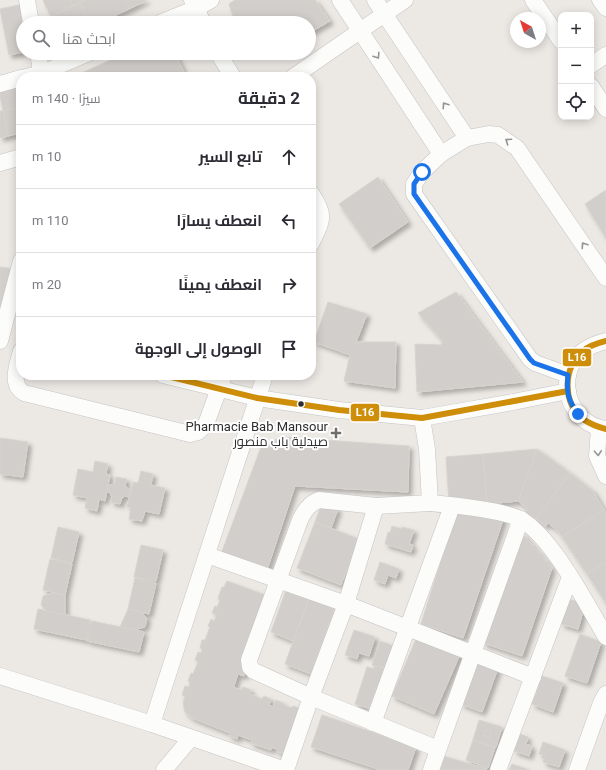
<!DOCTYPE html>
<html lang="ar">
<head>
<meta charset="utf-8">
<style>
	:root { --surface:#fff; --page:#f2f2f3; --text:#2b2b33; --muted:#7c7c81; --line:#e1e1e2 }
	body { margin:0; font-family:Roboto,Cairo,sans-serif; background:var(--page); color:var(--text); direction:rtl }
	.controls { position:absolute; right:12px; top:12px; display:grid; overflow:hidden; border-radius:8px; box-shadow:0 2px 10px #0003 }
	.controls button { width:36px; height:36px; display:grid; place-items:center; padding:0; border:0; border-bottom:1px solid var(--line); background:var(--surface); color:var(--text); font:20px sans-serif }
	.compass { position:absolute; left:510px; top:12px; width:36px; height:36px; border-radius:50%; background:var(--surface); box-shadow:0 2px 10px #0003; rotate:321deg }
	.stop { position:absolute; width:12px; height:12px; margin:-9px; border:3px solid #1a73e8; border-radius:50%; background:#fff }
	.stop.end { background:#1a73e8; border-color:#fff; box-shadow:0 1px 4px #0008 }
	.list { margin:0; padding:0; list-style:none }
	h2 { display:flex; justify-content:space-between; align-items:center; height:52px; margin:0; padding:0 16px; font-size:17px }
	h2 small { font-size:13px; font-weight:400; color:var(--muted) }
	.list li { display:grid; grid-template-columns:26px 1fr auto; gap:12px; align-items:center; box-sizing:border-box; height:64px; padding:0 16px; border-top:1px solid var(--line) }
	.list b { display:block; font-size:15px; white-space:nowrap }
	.list em { font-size:13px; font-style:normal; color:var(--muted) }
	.icon { flex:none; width:22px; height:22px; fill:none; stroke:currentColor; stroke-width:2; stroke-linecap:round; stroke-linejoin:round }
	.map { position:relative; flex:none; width:606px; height:770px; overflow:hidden; direction:ltr }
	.search { position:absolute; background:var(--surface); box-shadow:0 2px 10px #0003; left:16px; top:16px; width:300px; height:44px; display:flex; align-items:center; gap:10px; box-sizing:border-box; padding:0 14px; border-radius:22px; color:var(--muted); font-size:15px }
	.panel { position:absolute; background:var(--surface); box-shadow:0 2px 10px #0003; left:16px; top:72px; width:300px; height:308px; border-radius:16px; direction:rtl }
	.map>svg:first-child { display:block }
	.building { fill:#d1cecb; stroke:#d7d4d0; fill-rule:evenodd; filter:url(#shadow) }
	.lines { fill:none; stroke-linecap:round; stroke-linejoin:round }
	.minor-casing { stroke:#c5c4c5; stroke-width:17 }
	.minor { stroke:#fcfcfb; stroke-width:16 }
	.bus-1-casing { stroke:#fff; stroke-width:9 }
	.bus-1 { stroke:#cf8e09; stroke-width:6 }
	.oneway { stroke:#959594 }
	.route { stroke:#1a73e8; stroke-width:5 }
	.bus-dot { fill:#2e2e2e; stroke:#fff; stroke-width:1.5 }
	.poi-dot { fill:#706f6e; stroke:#fff; stroke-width:1.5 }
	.labels { text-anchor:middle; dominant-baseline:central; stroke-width:4; stroke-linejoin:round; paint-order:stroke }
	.poi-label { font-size:13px; fill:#2e2e2e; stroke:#fff; text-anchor:end }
	.line-badge { stroke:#fff; stroke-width:1.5 }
	.badge-label { font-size:11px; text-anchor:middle; font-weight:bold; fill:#fff }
</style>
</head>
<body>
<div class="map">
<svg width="606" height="770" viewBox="0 0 606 770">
	<defs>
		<filter id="shadow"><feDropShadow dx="3.5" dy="3.5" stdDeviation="2" flood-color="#0004"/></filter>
	</defs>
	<rect width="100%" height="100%" fill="#ece8e4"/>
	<g class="building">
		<polygon points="43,0 70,0 73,6 51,17"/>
		<polygon points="70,0 86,0 73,6"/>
		<polygon points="86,0 125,0 129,9 99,23 90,23 80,3"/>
		<polygon points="125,0 147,0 129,9"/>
		<polygon points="235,0 315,0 330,21 309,33 309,23 239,23 234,19 229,4"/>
		<polygon points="80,3 90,23 54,23 51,17"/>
		<polygon points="23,4 23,52 9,55 0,9"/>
		<polygon points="126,53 175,53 184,72 173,77 73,77"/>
		<polygon points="21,82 21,107 20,107 15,83"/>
		<polygon points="15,84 20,107 3,111 0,96 0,87"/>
		<polygon points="20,107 21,114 21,133 8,136 3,111"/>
		<polygon points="0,111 3,111 8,136 0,138"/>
		<polygon points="378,177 408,222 370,248 339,204"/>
		<polygon points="606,190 606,238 585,204"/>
		<polygon points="0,267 14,269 0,314"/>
		<polygon points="456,292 523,382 417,392 415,344 441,345 443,341 418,313"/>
		<polygon points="328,302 367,314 356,342 396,342 395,388 344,381 350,355 314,342"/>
		<polygon points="281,437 409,446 408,492 295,486 267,570 221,554 261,447"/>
		<polygon points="0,438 28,442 23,477 0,474"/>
		<polygon points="537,449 570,473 536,519 525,512 528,509 518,501"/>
		<polygon points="537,449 518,501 487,504 483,454"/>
		<polygon points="483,454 487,504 449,503 446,457"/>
		<polygon points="95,461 108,464 106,474 110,475 105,501 99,499 97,511 85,508 87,498 73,495 78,469 93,472"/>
		<polygon points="141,471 153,474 151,485 165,488 159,514 145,511 142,521 129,519 131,508 127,507 133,482 138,483"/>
		<polygon points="570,473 593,491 604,510 562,537 558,531 548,523 546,526 536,519"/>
		<polygon points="116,477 127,479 125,485 128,489 131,490 129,497 125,496 122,498 120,504 111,502 112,497 110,493 107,492 108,485 112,485 115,483"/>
		<polygon points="322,503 338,509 331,528 315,522"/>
		<polygon points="604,510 606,512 606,562 587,574 562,537"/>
		<polygon points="456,513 504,517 463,638 421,624"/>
		<polygon points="315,522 359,539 341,585 297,568"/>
		<polygon points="392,526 402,529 402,527 414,530 409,544 413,545 411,552 385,544 388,532 390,533"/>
		<polygon points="58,527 79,532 72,563 51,558"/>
		<polygon points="521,532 552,568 522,656 483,643"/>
		<polygon points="141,545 163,550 156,581 134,577"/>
		<polygon points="50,559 72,564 65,595 43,590"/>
		<polygon points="380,562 399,569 396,578 388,575 385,584 374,580"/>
		<polygon points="606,562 606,603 587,574"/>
		<polygon points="135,578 156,583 149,614 128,609"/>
		<polygon points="227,581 268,596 244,676 238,674 234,686 235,688 242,690 243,687 251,690 250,694 262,699 264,696 271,699 269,705 273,707 276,700 283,703 283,705 292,708 293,706 302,709 286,755 277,752 278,750 271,747 271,750 251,743 252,740 238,735 237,739 229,736 230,733 192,718 185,712 183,703 185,696 182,695 185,686 189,687 190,682 188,681 191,673 193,674 198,662 195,660 198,652 201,653 202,649 200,648 202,640 205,640 210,627 208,626 211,619 214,621 217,615 212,613 215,606 217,607 220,601 218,598 222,587 224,587"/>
		<polygon points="286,590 309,598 293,641 271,632"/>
		<polygon points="54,593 65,595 65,615 48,612 41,605 43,596"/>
		<polygon points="309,598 335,607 311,674 285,664"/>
		<polygon points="568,599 585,604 578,629 561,624"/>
		<polygon points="38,609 90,620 86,640 34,629"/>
		<polygon points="128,609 140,611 147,618 145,627 134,630 120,627"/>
		<polygon points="92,621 144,632 139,652 87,641"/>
		<polygon points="354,630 375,637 369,656 359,653 357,659 345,655"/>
		<polygon points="418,634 461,652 434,714 392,696"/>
		<polygon points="580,634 601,642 587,683 565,676"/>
		<polygon points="380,641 397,647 389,670 372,665"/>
		<polygon points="477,661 498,668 482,712 461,704"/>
		<polygon points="375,666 384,668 383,672 388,673 383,690 376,688 369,708 355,704 367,667 374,669"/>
		<polygon points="542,676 563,683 553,712 532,704"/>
		<polygon points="322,715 416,747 408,770 381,770 311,747"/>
		<path d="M479 720 502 727 496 747 473 740ZM485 730 491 732 489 738 484 736Z"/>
		<polygon points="485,730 491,732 489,738 484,736"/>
		<polygon points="520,734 528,737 526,744 532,746 529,756 514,751"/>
		<polygon points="473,740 495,748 488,768 466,760"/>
		<polygon points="543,742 565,750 559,767 543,762 545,756 539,754"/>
		<polygon points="440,755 487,769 486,770 435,770"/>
		<polygon points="512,764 529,770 509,770"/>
	</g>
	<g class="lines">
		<g class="minor-casing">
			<g id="minor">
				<polyline points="27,0 31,23"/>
				<polyline points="192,0 203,23"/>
				<polyline points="340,0 441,154"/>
				<polyline points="375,0 467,138"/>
				<polyline points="533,0 561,41"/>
				<polyline points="600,0 606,8"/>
				<polyline points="160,23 197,8 211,0"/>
				<polyline points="38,53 42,77"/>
				<polyline points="218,53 233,77"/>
				<polyline points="591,65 606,55"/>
				<polyline points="26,77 42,73 89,53"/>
				<polyline points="293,77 405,0"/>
				<polyline points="0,84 21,78"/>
				<polyline points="591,86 606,109"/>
				<polyline points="0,163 21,157"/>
				<path d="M311 193C327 217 322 220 311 244"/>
				<polyline points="0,341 21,261"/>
				<path d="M606 341C598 343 590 346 583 351 553 375 568 424 606 429"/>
				<path d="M21 351C18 364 9 384 24 393L190 434 198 432 206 424 224 375"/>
				<polyline points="163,375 257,398 339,410 422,418 513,402 568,391"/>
				<polyline points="568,375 535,363 530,359 414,194 414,184 422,172 441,154 467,138 489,134 498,135 517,148 606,278"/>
				<path d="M422 418 427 449 430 503C452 505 502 510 520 519 552 536 587 605 606 637"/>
				<polyline points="599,428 597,456 606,476"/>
				<path d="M376 506 319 500C309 504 305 510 300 520L249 660 250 667 254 671 311 697 438 749"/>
				<polyline points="207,555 346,604 533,677"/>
				<polyline points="0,676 152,724 285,770"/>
				<polyline points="373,723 452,506"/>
				<polyline points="152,724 265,375"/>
				<polyline points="164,770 191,738"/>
				<polyline points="286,770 311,697 346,604 376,506 430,503"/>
				<polyline points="431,770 521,519"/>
				<polyline points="498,770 570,577"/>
				<polyline points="577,770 601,703 606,694"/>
			</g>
		</g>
		<use href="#minor" class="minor"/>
		<g class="bus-1-casing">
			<g id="bus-1">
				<path d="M606 341C598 343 589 346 583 351 563 368 562 402 583 419 590 424 598 427 606 429"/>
				<polyline points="163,375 257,398 339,410 422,418 568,391"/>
			</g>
		</g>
		<use href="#bus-1" class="bus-1"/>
	</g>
	<defs><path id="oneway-chevron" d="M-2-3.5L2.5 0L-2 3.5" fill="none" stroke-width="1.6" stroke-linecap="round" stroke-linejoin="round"/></defs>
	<g class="oneway">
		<use href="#oneway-chevron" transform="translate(377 56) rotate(57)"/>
		<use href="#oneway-chevron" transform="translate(445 105) rotate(-124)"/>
		<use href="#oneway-chevron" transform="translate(508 141) rotate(-146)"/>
		<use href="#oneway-chevron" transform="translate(584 245) rotate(-124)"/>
		<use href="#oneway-chevron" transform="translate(598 453) rotate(87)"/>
	</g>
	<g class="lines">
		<path class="route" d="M422 172 414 184V194L530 359 534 363 568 375C566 392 568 400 578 414"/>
	</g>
	<circle class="bus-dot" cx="301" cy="404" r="3.5"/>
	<path class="poi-dot" d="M334 427h4v4h4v4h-4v4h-4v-4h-4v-4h4z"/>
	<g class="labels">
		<g class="poi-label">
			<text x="328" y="426">Pharmacie Bab Mansour<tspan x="328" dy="15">صيدلية باب منصور</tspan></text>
		</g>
	</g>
	<g class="line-badge">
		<rect x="562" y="348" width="30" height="19" rx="4" fill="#cf8e09"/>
		<rect x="350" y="403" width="30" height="19" rx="4" fill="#cf8e09"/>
	</g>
	<g class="badge-label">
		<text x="577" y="361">L16</text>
		<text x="365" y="416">L16</text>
	</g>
</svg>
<div class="controls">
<button>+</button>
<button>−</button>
<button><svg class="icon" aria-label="locate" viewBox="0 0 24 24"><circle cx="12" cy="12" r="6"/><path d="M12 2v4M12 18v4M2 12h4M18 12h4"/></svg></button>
</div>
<svg class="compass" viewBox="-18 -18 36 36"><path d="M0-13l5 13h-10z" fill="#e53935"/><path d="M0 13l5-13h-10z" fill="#7c7c81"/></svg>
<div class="stop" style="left:422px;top:172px"></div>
<div class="stop end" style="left:578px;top:414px"></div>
<div class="search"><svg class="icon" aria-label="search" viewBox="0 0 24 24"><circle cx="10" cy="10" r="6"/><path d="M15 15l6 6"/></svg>ابحث هنا</div>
<section class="panel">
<h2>2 دقيقة<small>سيرًا · 140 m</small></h2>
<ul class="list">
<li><svg class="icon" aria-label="ahead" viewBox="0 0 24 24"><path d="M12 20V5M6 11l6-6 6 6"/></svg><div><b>تابع السير</b></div><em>10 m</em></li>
<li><svg class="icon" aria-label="left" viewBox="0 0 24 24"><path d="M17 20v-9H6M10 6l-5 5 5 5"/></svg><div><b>انعطف يسارًا</b></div><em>110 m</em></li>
<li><svg class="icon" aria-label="right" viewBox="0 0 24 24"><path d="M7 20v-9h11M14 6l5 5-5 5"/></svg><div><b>انعطف يمينًا</b></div><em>20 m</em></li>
<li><svg class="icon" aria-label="arrive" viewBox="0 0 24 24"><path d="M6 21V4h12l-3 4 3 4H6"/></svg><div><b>الوصول إلى الوجهة</b></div></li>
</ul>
</section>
</div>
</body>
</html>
